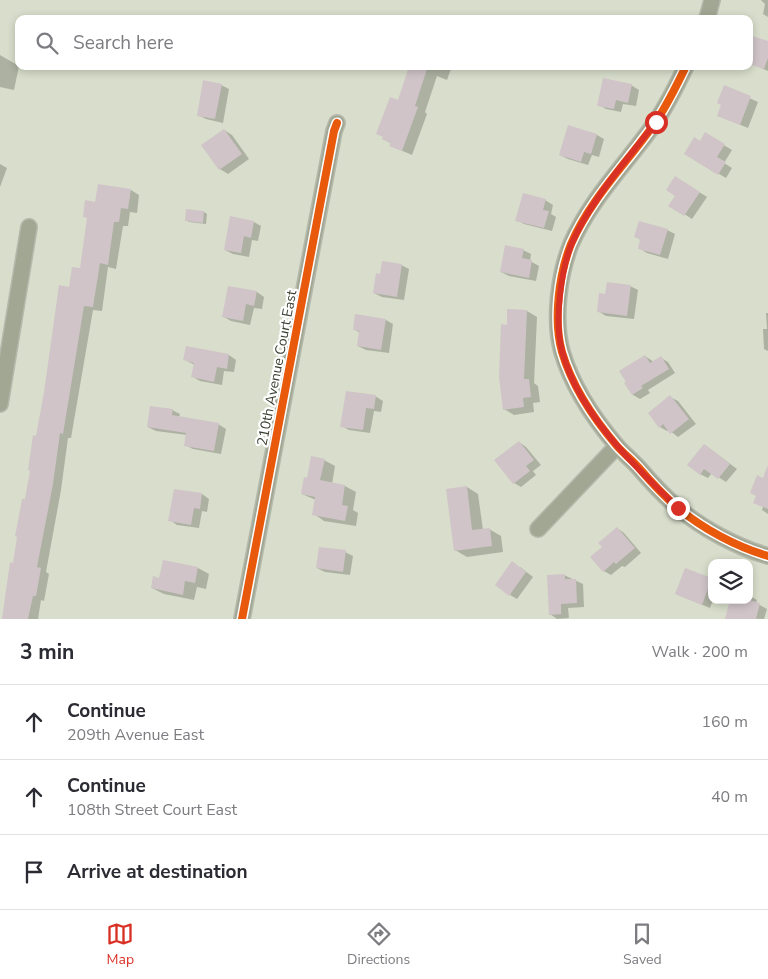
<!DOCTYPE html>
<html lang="en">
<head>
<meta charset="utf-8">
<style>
	:root { --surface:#fff; --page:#f2f2f3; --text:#2b2b33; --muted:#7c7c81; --line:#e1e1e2; --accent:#d93025 }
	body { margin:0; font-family:"Nunito Sans",sans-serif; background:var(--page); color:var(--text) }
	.controls { position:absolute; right:15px; bottom:15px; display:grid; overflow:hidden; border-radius:10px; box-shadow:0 2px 8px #0003 }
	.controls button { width:45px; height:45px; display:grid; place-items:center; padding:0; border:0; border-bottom:1px solid var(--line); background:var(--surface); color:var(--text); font:25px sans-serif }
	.stop { position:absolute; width:15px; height:15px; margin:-11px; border:4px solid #d93025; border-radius:50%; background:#fff }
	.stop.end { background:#d93025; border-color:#fff; box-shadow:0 1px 5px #0008 }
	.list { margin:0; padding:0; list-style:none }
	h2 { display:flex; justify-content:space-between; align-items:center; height:65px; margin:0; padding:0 20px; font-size:21px }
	h2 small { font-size:16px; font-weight:400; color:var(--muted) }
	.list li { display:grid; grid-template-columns:32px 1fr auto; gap:15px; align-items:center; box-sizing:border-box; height:75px; padding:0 20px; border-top:1px solid var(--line) }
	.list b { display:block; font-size:19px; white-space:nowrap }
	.list p { margin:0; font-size:16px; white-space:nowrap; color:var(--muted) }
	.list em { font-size:16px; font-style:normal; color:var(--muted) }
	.icon { flex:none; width:28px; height:28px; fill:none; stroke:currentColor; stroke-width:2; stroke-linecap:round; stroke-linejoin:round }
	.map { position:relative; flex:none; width:768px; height:619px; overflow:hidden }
	.search { position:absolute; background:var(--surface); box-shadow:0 2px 8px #0003; left:15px; right:15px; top:15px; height:55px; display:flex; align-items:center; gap:12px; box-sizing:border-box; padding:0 18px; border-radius:10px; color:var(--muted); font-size:19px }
	.sheet { height:290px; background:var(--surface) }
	nav { display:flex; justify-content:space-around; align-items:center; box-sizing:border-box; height:70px; border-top:1px solid var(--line); background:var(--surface); font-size:14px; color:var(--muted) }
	nav a { display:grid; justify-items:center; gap:2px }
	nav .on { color:var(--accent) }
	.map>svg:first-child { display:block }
	.shadow { fill:#0003 }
	.building { fill:#d0c4c8 }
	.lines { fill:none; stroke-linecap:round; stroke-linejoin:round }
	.minor-casing { stroke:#b4b9ab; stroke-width:18 }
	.minor { stroke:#a2a794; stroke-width:15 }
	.cycleway-casing { stroke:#fff; stroke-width:11 }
	.cycleway { stroke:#e8590c; stroke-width:8 }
	.route { stroke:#d93025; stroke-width:6 }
	.labels { text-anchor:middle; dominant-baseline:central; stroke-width:4.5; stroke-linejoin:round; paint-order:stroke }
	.street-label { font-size:14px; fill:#3a3f31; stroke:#fff }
</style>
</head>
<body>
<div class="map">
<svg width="768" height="619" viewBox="0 0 768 619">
	<rect width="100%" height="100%" fill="#d8decb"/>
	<g class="shadow">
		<polygon points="761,0 768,0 768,17 763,14 765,4"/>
		<polygon points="768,42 768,71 749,63"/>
		<polygon points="0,55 19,66 14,90 0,87"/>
		<polygon points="411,66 452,66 447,80 437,76 425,112 427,114 412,155 391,146 392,144 383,139 399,101"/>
		<polygon points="221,85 229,89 223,123 206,119 198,115"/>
		<polygon points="631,85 639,90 636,106 623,104 621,112 606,109 599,105"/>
		<polygon points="725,87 758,102 748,128 719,116 723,105"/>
		<polygon points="569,127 597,135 604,139 599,157 592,155 588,165 568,159 560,155"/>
		<polygon points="224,130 232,135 249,159 228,174 220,169 203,145"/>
		<polygon points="705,134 732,150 724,163 732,168 726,178 685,154 700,143"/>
		<polygon points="0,164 7,168 0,187"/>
		<polygon points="683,182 707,197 692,219 670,205"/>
		<polygon points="131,190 139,195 137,213 130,212 128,226 123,226 116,269 108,267 102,311 93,310 71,438 68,438 61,490 46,572 49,574 44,601 41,600 38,619 4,619 37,437 70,288 81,269 96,203"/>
		<polygon points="545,200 553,205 551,214 556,217 552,231 524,224 517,220"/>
		<polygon points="187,210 204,212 207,214 206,224 189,222 186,220"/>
		<polygon points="254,222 261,226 258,241 252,240 249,257 233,254 225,250"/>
		<polygon points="667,230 675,234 668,259 647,253 639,248 641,240 636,237"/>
		<polygon points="523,250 531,254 530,261 539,266 536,281 509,276 501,272"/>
		<polygon points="401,265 409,269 404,300 382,297 374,293 381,275"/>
		<polygon points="630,286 638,290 634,319 606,316 598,311"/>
		<polygon points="229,287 257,292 264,297 262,309 254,308 250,325 231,321 224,317"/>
		<polygon points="508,310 527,311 537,317 534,383 538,386 540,402 533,403 534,412 514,415 504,409"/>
		<polygon points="766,313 768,313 768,351 764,349 763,329 767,329"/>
		<polygon points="386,320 393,324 389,353 366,350 358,346 360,333 354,329"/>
		<polygon points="187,347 229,355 236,360 234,372 224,371 222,385 200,381 193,377 195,365 185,360"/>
		<polygon points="645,356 654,362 661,358 668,362 675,373 648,390 650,393 640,399 633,395 626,383"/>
		<polygon points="375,396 383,401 381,412 374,411 370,433 349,430 342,426"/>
		<polygon points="670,397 678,401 696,424 678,437 669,430 667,431 660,427"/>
		<polygon points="172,410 180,414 179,417 218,424 226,429 221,454 193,449 185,445 187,435 156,431 148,427"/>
		<polygon points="519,442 526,447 541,465 533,471 536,475 521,487 514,483"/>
		<polygon points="705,445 737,469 726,482 712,473 708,478 700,474"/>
		<polygon points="324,460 335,466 332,484 345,486 356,492 353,510 358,513 356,526 324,521 314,514 316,500 302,494 308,479"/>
		<polygon points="768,481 768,514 762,510 763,507 755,503"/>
		<polygon points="467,487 478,494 483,530 489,529 501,536 503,552 467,557 455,550"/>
		<polygon points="202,494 209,499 207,512 202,511 199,528 177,525 170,520"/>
		<polygon points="617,528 624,533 641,553 625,567 622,566 611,575 604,571 603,548"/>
		<polygon points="345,552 353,556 350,575 325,572 317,568"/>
		<polygon points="520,567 533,577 517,599 510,595"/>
		<polygon points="198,568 209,574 206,589 197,587 194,600 164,594 152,588 160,579"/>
		<polygon points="686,569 712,579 712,600 713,600 710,608 676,594"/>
		<polygon points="564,575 583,584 584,607 568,608 569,618 557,619 550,614"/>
		<polygon points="749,595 757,600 756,603 767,609 764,619 726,618 749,600"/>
	</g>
	<g class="building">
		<polygon points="749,35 768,41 768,58 764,69 749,64"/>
		<polygon points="409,66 428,66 415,106 418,107 402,151 389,146 391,143 382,139 383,137 376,134 390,97 398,100"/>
		<polygon points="603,78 632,84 628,103 616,100 614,109 597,106"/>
		<polygon points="203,80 222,84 215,119 197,116"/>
		<polygon points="724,85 751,96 740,125 717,116 721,105 717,103"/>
		<polygon points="568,125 597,134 591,154 584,152 581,162 559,155"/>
		<polygon points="224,129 242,154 219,170 201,145"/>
		<polygon points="705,132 725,144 717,157 726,162 718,175 684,154 694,137 700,141"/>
		<polygon points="675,176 700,192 684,216 668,206 675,196 666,190"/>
		<polygon points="98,184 131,189 128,209 121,208 119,222 114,222 108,265 100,263 93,307 84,306 63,434 60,433 53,484 37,567 41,568 36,596 33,596 28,619 2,619 10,562 13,563 17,537 15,536 18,521 22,499 25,499 30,471 28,470 33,435 36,436 44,392 59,285 69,287 72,267 80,268 87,218 83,217 85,200 95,202"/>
		<polygon points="523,193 546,199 543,210 549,211 544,228 515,221"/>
		<polygon points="186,209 204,211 203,223 185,221"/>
		<polygon points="230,216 254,221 251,238 244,236 241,253 224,250"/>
		<polygon points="639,221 668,229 660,255 638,249 640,239 634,237"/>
		<polygon points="505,245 524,249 522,258 532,260 529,278 500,272"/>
		<polygon points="382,261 402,264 397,297 373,293 376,273 380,274"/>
		<polygon points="607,282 631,285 627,316 597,312 599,293 605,294"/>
		<polygon points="228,286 257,291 254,306 246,304 243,321 222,317"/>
		<polygon points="507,309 527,310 524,379 529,379 531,397 523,398 524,407 503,410 499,377 501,324 507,325"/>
		<polygon points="355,314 386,319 381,350 357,346 359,331 353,330"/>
		<polygon points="186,346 229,354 227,369 217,367 214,382 191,377 194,363 183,360"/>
		<polygon points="645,355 650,363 661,356 669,369 641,386 643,388 632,395 624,383 626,382 619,371"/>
		<polygon points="346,391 376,395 374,409 366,408 363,430 340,427"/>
		<polygon points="670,395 689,419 670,434 663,424 659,428 648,413"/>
		<polygon points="150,406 173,409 172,415 219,423 214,451 184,446 186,433 147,427"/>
		<polygon points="519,441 534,460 526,466 530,471 513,484 494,460"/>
		<polygon points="704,444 730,464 718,479 704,469 700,475 687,465"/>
		<polygon points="311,456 325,459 320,480 345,485 342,505 348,506 345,521 312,515 315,497 301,494 304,477 307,478"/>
		<polygon points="767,467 768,467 768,509 753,503 756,496 750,493 757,475 763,478"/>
		<polygon points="467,486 472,530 490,528 492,546 454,551 446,489"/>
		<polygon points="174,489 202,493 200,509 194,508 191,525 168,521"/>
		<polygon points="617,527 635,548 616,564 614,562 603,572 590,557 602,547 598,543"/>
		<polygon points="319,547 346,550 343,572 316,568"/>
		<polygon points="163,560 198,567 195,583 185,581 183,595 151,588 153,576 159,578"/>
		<polygon points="512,561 526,572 509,596 495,585"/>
		<polygon points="685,568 712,578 702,605 675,594"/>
		<polygon points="565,574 565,579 576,579 577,603 561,604 561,614 549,615 547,575"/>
		<polygon points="730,600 749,600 760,603 756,619 725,619"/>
	</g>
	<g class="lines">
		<g class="minor-casing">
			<g id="minor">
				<polyline points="707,19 712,0"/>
				<path d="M686 66C677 85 667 105 655 123 627 163 591 198 571 244 559 274 553 320 562 352 572 386 594 419 617 446 624 454 632 460 639 468 651 482 664 496 678 508 703 529 737 547 768 556"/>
				<polyline points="0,404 29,227"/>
				<polyline points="538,529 617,446"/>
				<polyline points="242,619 334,131 337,123"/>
			</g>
		</g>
		<use href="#minor" class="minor"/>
		<g class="cycleway-casing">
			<g id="cycleway">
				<path d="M686 66C677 85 667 105 655 123 627 163 591 198 571 244 559 274 553 320 562 352 572 386 594 419 617 446 624 454 632 460 639 468 651 482 664 496 678 508 703 529 737 547 768 556"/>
				<polyline points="242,619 334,131 337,123"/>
			</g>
		</g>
		<use href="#cycleway" class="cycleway"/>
	</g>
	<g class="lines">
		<path class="route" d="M656 122C627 160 592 198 572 243 565 259 562 277 560 295 558 313 557 332 562 351 578 412 634 466 678 508"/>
	</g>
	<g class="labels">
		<g class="street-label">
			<text transform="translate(277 368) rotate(-79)">210th Avenue Court East</text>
		</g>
	</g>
</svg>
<div class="controls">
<button><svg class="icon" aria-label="layers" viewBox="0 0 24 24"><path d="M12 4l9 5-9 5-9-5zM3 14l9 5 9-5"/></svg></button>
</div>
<div class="stop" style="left:656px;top:122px"></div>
<div class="stop end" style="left:678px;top:508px"></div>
<div class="search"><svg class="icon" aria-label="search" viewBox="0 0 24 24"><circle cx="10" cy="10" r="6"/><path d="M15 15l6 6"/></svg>Search here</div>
</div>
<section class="sheet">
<h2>3 min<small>Walk · 200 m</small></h2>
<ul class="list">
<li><svg class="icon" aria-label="ahead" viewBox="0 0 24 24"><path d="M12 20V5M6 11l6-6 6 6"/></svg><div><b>Continue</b><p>209th Avenue East</p></div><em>160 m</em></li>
<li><svg class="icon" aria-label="ahead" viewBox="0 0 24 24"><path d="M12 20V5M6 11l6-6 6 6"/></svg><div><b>Continue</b><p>108th Street Court East</p></div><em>40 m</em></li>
<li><svg class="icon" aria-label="arrive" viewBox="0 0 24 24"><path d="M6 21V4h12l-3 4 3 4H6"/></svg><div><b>Arrive at destination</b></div></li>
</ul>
</section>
<nav>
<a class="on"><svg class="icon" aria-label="map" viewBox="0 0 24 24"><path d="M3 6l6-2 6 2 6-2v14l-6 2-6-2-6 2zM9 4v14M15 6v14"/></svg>Map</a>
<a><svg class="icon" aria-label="directions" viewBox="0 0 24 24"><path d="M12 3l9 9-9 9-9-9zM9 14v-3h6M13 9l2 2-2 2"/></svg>Directions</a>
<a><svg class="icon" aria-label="saved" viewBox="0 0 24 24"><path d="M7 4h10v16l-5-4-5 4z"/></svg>Saved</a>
</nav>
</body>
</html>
